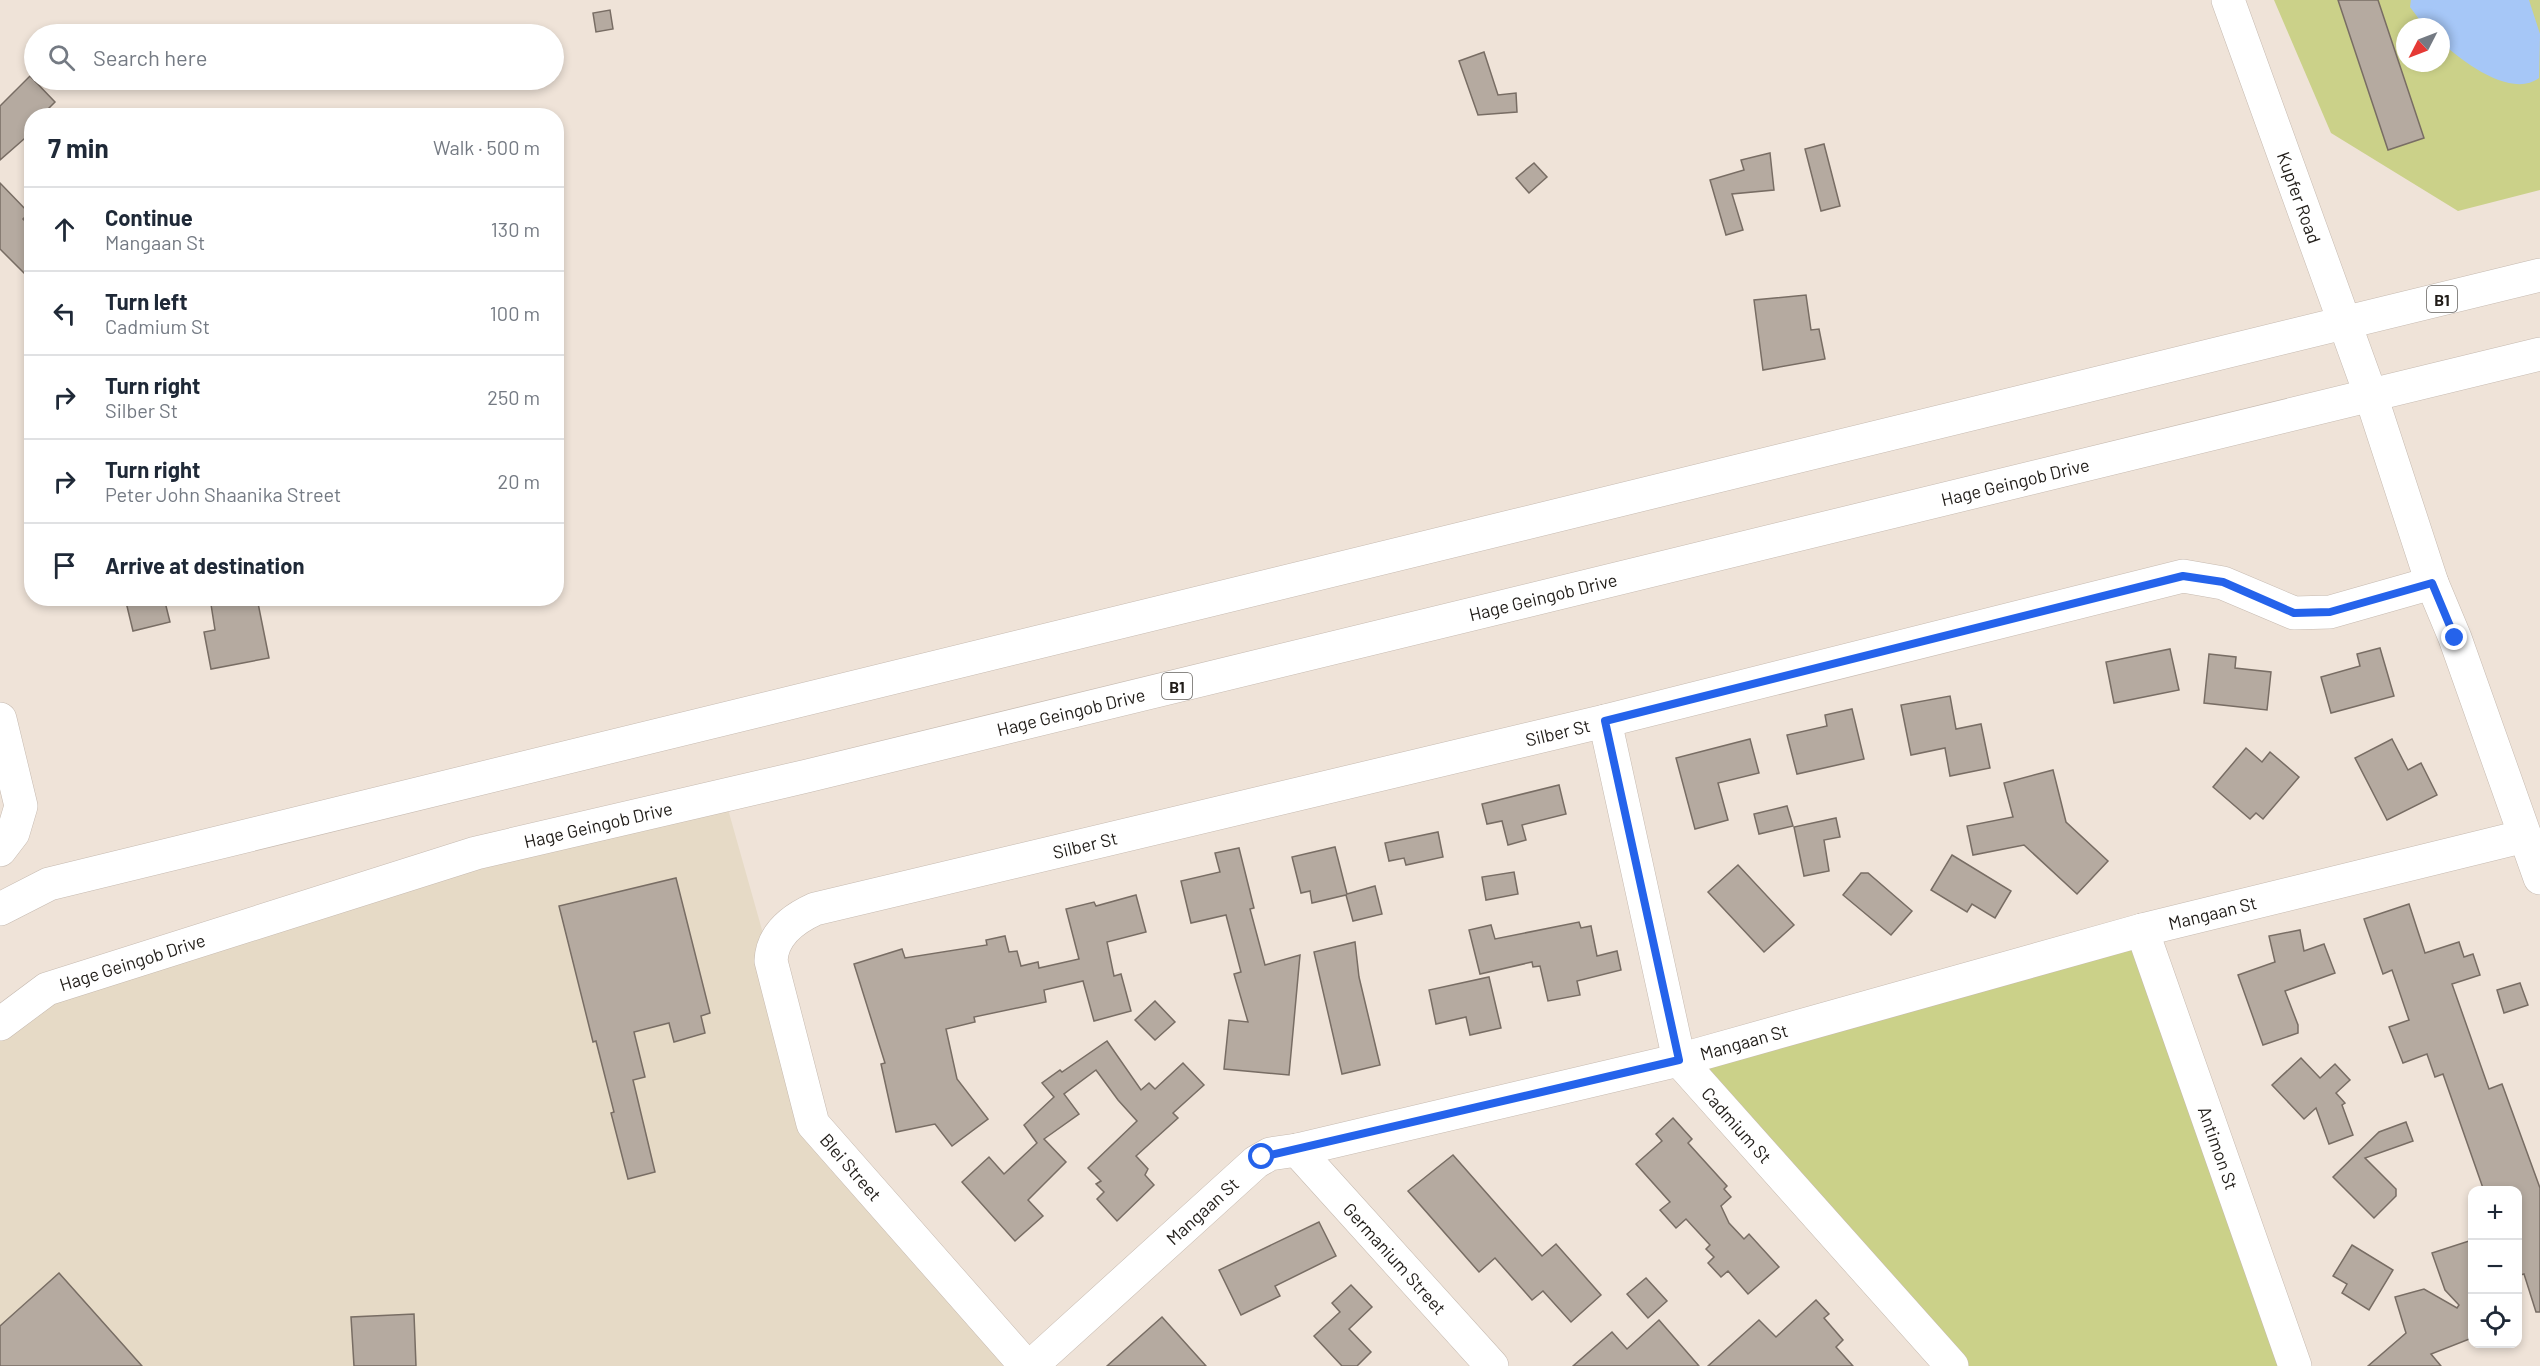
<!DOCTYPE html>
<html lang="en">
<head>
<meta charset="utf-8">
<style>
	:root { --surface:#fff; --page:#f2f2f3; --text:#1f2937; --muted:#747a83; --line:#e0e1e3 }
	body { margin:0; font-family:Barlow,sans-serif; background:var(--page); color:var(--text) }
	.controls { position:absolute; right:18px; bottom:18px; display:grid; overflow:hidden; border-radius:12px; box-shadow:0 3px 9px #0003 }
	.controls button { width:54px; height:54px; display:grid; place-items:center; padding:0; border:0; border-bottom:2px solid var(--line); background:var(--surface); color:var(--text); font:30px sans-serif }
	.compass { position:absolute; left:2396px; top:18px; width:54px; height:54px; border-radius:50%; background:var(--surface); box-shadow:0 3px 9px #0003; rotate:228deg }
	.stop { position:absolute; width:18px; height:18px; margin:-14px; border:4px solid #2563eb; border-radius:50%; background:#fff }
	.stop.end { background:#2563eb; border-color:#fff; box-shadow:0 2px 6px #0008 }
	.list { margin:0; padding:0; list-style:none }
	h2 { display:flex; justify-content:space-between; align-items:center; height:78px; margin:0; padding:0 24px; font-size:26px }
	h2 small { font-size:20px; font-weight:400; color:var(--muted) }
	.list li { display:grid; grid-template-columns:39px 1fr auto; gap:18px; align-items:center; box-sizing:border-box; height:84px; padding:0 24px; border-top:2px solid var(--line) }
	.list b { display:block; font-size:22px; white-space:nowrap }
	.list p { margin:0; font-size:20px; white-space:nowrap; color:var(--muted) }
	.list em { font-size:20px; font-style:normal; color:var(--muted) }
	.icon { flex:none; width:33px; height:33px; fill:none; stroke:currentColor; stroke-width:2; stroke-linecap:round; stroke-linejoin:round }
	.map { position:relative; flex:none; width:2540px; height:1366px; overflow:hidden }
	.search { position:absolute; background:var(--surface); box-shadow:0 3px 9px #0003; left:24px; top:24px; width:540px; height:66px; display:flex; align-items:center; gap:15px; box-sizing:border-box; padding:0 21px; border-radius:33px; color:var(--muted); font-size:22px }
	.panel { position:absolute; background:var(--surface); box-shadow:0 3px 9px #0003; left:24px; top:108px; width:540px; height:498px; border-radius:24px }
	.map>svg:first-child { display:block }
	.commercial { fill:#e6dac6 }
	.green { fill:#cbd189; fill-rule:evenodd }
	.water { fill:#a6c7f7 }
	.building { fill:#b5aaa0; stroke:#786d64; stroke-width:1.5 }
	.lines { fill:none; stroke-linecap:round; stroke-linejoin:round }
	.minor-casing { stroke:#c6bab0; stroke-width:34 }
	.highway-casing { stroke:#c6bab0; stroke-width:34 }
	.minor { stroke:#fff; stroke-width:33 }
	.highway { stroke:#fff; stroke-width:33 }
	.route { stroke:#2563eb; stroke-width:8 }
	.labels { text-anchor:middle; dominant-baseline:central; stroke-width:4.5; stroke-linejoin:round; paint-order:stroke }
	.shield { fill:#fff; stroke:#64615e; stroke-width:1.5 }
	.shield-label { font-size:16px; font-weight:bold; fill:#211d19 }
	.street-label { font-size:18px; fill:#211d19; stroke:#fff }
</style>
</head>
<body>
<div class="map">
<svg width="2540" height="1366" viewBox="0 0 2540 1366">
	<rect width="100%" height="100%" fill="#efe3d8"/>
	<polygon class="commercial" points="724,795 820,1136 1026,1366 0,1366 0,1024 47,989"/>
	<g class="green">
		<path d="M2274 0H2540V190L2458 211 2331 133ZM2405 27H2441V63H2405Z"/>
		<polygon points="2142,930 2295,1366 1952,1366 1679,1060"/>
	</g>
	<path class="water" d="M2411 0H2529L2540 34 2539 78C2511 99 2462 61 2441 42V27H2425L2410 7Z"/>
	<g class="building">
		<polygon points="2338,0 2378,0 2424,138 2388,150"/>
		<polygon points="610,10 613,29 596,32 593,13"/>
		<polygon points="1484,52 1498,95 1516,93 1517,112 1478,115 1459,61"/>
		<polygon points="30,76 55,102 41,116 32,116 32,132 0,160 0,106"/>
		<polygon points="1824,144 1840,206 1821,211 1805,149"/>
		<polygon points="1770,153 1774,190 1732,194 1743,230 1726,235 1710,180 1744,170 1741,160"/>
		<polygon points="1534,163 1547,177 1529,193 1516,178"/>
		<polygon points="0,183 29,213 23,219 32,228 32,281 0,249"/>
		<polygon points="1806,295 1811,330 1819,329 1825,359 1763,370 1754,300"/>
		<polygon points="125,598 164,598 170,622 133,631"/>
		<polygon points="210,598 257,598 269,658 211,669 204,632 215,630"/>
		<polygon points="2380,648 2394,696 2331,713 2321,677 2360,666 2357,654"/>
		<polygon points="2170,649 2179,690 2114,703 2106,662"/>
		<polygon points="2209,654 2236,657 2235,668 2271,672 2267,710 2204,703"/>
		<polygon points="1950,696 1956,729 1981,724 1990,768 1950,776 1945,748 1911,755 1901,705"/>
		<polygon points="1852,709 1864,759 1797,774 1787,735 1827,726 1825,715"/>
		<polygon points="1750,739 1759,773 1718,783 1728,820 1695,829 1676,758"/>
		<polygon points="2392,739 2408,770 2421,763 2437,795 2387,820 2355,758"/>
		<polygon points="2246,748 2262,762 2270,752 2299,777 2263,819 2256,813 2250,819 2213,787"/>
		<polygon points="2053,770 2066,822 2108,861 2077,894 2024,845 1973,855 1967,826 2013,817 2004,783"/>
		<polygon points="1559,785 1566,814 1522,825 1526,840 1508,845 1502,821 1487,824 1482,804"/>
		<polygon points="1787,806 1793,826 1759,834 1754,814"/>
		<polygon points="1836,818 1840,837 1824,840 1829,871 1804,876 1794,827"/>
		<polygon points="1438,832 1443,857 1406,865 1404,858 1389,861 1385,843"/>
		<polygon points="1335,847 1347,894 1375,886 1382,914 1353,921 1346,895 1312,903 1310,891 1301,893 1292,857"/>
		<polygon points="1239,848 1254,908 1250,909 1265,965 1300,955 1289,1075 1224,1069 1229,1020 1248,1022 1234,974 1241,972 1226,915 1191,923 1181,881 1220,872 1215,853"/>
		<polygon points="1952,855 2011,891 1995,918 1972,904 1967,912 1931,890"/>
		<polygon points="1738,865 1794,925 1764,952 1708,892"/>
		<polygon points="1514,872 1518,894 1486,900 1482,877"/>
		<polygon points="1861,873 1868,873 1912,911 1891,935 1843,895"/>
		<polygon points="676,878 710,1013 701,1016 705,1033 674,1042 669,1023 634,1032 645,1077 633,1080 655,1172 628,1179 611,1113 614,1112 596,1041 593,1042 559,906"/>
		<polygon points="1136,895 1146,932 1107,942 1114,976 1121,974 1131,1011 1094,1021 1083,981 1044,990 1046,1002 974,1017 975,1022 946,1029 957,1079 988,1119 952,1146 935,1124 896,1132 881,1064 885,1063 854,964 902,949 905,958 987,945 986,940 1005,936 1009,952 1017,951 1021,966 1038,962 1039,968 1079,959 1066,909 1094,902 1096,906"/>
		<polygon points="2409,904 2425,953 2459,942 2464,957 2473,954 2480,975 2452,984 2489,1089 2502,1084 2540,1188 2540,1312 2536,1312 2524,1274 2517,1276 2517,1191 2484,1191 2443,1074 2435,1077 2427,1054 2403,1063 2389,1027 2409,1020 2392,970 2383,974 2364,919"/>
		<polygon points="1579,922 1581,928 1591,926 1597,956 1617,951 1621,970 1577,981 1580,995 1548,1001 1540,966 1533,967 1532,962 1480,974 1469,930 1491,925 1495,939"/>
		<polygon points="2300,930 2304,951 2324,944 2335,973 2285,991 2298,1025 2298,1033 2263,1045 2238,975 2275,962 2269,936"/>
		<polygon points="1355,942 1359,977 1380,1065 1342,1074 1314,952"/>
		<polygon points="1489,977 1501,1028 1470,1035 1466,1017 1436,1024 1429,990"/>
		<polygon points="2520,983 2528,1005 2504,1013 2497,990"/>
		<polygon points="1155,1001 1175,1022 1155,1040 1135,1020"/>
		<polygon points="1107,1041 1141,1090 1149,1083 1155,1089 1183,1063 1204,1085 1173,1113 1178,1118 1136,1156 1148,1169 1145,1175 1154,1185 1117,1221 1097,1199 1104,1192 1096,1184 1101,1181 1088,1168 1137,1121 1118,1100 1096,1070 1064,1094 1079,1114 1044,1139 1066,1162 1028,1200 1043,1216 1015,1241 962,1182 989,1157 1004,1174 1037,1143 1024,1125 1054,1097 1042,1083 1060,1070 1062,1072"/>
		<polygon points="2301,1058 2320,1078 2335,1064 2350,1080 2336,1093 2345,1103 2342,1105 2353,1135 2329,1144 2316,1108 2304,1119 2272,1085"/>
		<polygon points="1673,1118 1692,1139 1688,1143 1727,1186 1724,1189 1731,1197 1721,1206 1729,1223 1744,1239 1749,1234 1779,1267 1748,1294 1728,1271 1721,1277 1708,1263 1714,1257 1706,1249 1710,1245 1686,1219 1676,1228 1660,1210 1670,1202 1636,1164 1662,1141 1656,1134"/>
		<polygon points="2406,1122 2413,1141 2365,1158 2396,1189 2396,1196 2374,1218 2333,1177 2379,1132"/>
		<polygon points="1453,1155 1542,1256 1556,1244 1601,1295 1571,1322 1543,1291 1532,1300 1495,1258 1479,1272 1408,1191"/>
		<polygon points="1319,1222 1336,1256 1275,1286 1280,1296 1241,1315 1219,1270"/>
		<polygon points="2472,1240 2472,1338 2431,1354 2441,1366 2368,1366 2406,1333 2395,1297 2424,1289 2457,1308 2459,1305 2445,1290 2432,1253"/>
		<polygon points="2352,1245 2393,1270 2369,1310 2342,1293 2347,1284 2333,1276"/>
		<polygon points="59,1273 142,1366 0,1366 0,1326"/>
		<polygon points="1646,1278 1667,1301 1648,1318 1627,1294"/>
		<polygon points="1351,1285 1372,1307 1349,1329 1371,1352 1357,1366 1342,1366 1314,1336 1340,1312 1332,1303"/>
		<polygon points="1816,1300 1829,1314 1824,1318 1843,1340 1836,1347 1853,1366 1708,1366 1759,1320 1776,1337"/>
		<polygon points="414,1314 416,1366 354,1366 351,1317"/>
		<polygon points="1162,1317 1206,1366 1107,1366"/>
		<polygon points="1659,1320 1699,1366 1573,1366 1612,1332 1627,1349"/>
	</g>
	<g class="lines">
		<g class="minor-casing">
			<g id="minor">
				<path id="s1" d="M2228 0 2371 396 2432 583 2455 638 2540 878"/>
				<polyline points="0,719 21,806 13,833 0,850"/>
				<path id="s2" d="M1605 721 1679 1060 1952 1366"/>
				<path id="s3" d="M2142 930 2295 1366"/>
				<path id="s4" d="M1297 1150 1492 1366"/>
				<path id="s5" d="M1026 1366 813 1124 771 961C772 935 793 919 815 909L1605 721 2183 576 2223 583 2294 613 2330 612 2432 583"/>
				<path id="s6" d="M1031 1366 1256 1162 1270 1154 1297 1150 1679 1060 2142 930 2525 836"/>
			</g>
		</g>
		<g class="highway-casing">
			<g id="highway">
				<polyline points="0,909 49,884 2540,275"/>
				<path id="s7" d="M0 1024 47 989 476 853 807 776 2540 354"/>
			</g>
		</g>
		<use href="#minor" class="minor"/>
		<use href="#highway" class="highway"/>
	</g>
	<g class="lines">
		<polyline class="route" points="1262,1157 1679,1060 1605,721 2183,576 2223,582 2294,613 2330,612 2432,583 2455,638"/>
	</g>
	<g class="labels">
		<g class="shield">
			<rect x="2427" y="286" width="30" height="26" rx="4.5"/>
			<rect x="1162" y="673" width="30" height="26" rx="4.5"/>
		</g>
		<g class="shield-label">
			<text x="2442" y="299">B1</text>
			<text x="1177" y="686">B1</text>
		</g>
		<g class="street-label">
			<text stroke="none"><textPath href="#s1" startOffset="210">Kupfer Road</textPath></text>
			<text stroke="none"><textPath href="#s7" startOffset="2092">Hage Geingob Drive</textPath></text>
			<text stroke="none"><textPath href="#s7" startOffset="1606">Hage Geingob Drive</textPath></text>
			<text stroke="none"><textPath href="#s7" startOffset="1120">Hage Geingob Drive</textPath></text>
			<text stroke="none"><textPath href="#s5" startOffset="1326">Silber St</textPath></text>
			<text stroke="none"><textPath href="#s7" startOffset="634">Hage Geingob Drive</textPath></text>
			<text stroke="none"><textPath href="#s5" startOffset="840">Silber St</textPath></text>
			<text stroke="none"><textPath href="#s6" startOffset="1293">Mangaan St</textPath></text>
			<text stroke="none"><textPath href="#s7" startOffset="148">Hage Geingob Drive</textPath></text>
			<text stroke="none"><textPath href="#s6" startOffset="807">Mangaan St</textPath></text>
			<text stroke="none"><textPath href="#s2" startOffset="434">Cadmium St</textPath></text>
			<text stroke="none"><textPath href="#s3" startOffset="231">Antimon St</textPath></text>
			<text transform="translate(851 1167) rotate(49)">Blei Street</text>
			<text stroke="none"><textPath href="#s6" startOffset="231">Mangaan St</textPath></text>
			<text stroke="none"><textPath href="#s4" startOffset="146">Germanium Street</textPath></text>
		</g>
	</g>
</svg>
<div class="controls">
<button>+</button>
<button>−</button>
<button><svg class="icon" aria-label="locate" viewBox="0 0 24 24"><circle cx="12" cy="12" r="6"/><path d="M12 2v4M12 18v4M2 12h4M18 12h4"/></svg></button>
</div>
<svg class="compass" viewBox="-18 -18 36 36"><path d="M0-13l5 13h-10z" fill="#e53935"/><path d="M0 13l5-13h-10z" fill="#747a83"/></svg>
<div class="stop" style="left:1262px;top:1157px"></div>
<div class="stop end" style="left:2455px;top:638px"></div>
<div class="search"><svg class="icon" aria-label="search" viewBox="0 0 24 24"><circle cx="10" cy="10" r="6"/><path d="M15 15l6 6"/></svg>Search here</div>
<section class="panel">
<h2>7 min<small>Walk · 500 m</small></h2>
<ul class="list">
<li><svg class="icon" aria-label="ahead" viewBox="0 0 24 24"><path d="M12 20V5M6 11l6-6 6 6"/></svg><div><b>Continue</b><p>Mangaan St</p></div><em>130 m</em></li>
<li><svg class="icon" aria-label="left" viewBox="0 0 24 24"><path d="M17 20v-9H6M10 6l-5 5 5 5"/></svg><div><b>Turn left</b><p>Cadmium St</p></div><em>100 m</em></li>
<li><svg class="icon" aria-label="right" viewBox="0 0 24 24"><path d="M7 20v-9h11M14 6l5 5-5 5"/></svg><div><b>Turn right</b><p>Silber St</p></div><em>250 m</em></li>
<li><svg class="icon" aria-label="right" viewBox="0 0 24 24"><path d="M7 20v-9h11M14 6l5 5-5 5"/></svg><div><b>Turn right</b><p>Peter John Shaanika Street</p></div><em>20 m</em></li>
<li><svg class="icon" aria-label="arrive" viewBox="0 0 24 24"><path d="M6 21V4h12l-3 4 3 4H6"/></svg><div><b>Arrive at destination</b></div></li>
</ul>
</section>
</div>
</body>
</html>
